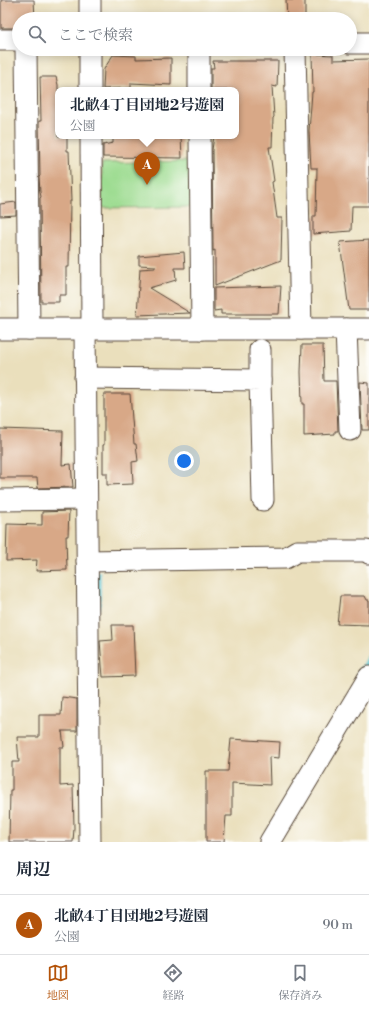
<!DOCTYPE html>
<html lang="ja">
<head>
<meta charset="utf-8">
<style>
	:root { --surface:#fff; --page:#f6f6f7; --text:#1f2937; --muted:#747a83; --line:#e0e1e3; --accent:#b45309 }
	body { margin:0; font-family:"Libre Bodoni","Noto Serif JP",serif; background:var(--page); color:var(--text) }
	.you { position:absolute; left:184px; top:461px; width:14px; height:14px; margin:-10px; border:3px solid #fff; border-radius:50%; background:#1a73e8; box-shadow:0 0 0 6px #1a73e833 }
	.badge { display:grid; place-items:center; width:26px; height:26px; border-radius:50%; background:var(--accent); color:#fff; font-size:13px; font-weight:700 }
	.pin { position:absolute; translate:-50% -33px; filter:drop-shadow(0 1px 2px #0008) }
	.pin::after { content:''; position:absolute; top:21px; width:14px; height:12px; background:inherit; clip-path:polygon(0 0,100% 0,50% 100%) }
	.popup { position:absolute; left:55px; top:87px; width:184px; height:52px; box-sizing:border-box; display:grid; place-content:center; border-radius:8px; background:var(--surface); filter:drop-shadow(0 1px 3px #0005); font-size:13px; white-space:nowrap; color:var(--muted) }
	.popup b { font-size:15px; color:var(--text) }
	.popup::after { content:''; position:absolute; left:50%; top:100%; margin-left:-8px; border:8px solid transparent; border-top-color:var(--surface) }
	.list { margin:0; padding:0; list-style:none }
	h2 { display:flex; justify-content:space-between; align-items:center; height:52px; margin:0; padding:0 16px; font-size:17px }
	h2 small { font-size:13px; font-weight:400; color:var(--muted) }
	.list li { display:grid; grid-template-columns:26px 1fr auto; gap:12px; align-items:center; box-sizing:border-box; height:60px; padding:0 16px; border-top:1px solid var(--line) }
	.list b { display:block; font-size:15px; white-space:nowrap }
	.list p { margin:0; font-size:13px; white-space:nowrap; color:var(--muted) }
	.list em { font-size:13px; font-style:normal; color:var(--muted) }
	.icon { flex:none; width:22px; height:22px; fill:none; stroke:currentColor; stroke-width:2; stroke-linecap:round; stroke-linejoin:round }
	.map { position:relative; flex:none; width:369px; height:842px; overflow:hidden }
	.search { position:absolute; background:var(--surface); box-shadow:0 2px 10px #0003; left:12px; right:12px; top:12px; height:44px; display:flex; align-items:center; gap:10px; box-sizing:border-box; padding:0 14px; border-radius:22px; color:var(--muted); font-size:15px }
	.sheet { height:112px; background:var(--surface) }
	nav { display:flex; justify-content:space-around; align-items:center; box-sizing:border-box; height:56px; border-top:1px solid var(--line); background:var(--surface); font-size:11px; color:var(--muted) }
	nav a { display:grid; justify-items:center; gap:2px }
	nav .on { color:var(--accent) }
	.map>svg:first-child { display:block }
	.green { fill:#9ddc91; stroke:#6c8358 }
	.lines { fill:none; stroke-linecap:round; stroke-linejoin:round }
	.stream { stroke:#55c1cd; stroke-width:6 }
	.building { fill:#d8a887 }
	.street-casing { stroke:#554536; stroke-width:23 }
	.street { stroke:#fff; stroke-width:21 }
</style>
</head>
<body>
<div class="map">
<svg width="369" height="842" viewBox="0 0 369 842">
	<rect width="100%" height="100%" fill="#fdfcf7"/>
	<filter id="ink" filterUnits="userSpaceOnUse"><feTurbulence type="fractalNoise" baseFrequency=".025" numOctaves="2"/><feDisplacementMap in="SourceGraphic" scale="8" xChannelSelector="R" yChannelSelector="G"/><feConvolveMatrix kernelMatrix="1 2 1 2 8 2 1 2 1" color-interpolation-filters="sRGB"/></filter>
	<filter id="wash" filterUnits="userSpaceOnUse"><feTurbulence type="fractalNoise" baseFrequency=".012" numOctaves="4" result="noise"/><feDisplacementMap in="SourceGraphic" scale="16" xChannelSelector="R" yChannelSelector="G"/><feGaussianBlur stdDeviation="0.9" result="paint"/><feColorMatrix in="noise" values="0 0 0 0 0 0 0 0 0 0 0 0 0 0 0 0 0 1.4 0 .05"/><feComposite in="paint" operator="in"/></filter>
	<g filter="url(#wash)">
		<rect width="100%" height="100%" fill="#eadfbc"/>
		<polygon class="green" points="193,161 193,207 102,208 102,163"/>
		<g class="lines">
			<g class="stream">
				<polyline points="98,575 98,607"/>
				<polyline points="360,675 369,659"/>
			</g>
		</g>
		<g id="blocks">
			<g class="building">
				<polygon points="1,0 34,0 35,19 19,19 19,28 1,28"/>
				<polygon points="286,0 305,0 305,19 287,19"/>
				<polygon points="312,54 333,55 333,60 369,59 369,206 352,206 351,231 313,234 313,216 316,216 317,168 311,168 309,131 312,92 313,92"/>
				<polygon points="113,55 136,56 136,59 171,58 171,85 131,83 131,88 103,89 104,69"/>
				<polygon points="213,61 278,61 277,87 272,86 274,117 273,118 272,147 269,147 274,181 272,182 277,218 282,218 281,260 215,286 215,250 213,251 212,150 214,136 236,136 236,90 211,90 211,68 214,68"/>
				<polygon points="40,77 56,77 58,85 58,136 67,136 67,151 69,151 71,201 70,201 69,267 66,267 66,295 59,295 59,302 41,302 40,198 41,197 40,192 39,177 40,176 39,121 41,121"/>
				<polygon points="113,136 181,136 182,158 103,157 103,145 113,143"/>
				<polygon points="16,202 16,215 0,216 0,204"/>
				<polygon points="369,240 369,310 349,310 340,242"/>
				<polygon points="184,252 185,268 175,268 176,280 149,288 190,313 137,315 140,269 155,268 155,266 139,265 139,256"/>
				<polygon points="281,286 279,314 221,314 221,310 214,311 214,288"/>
				<polygon points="302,345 323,345 324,381 336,381 338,431 335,431 335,434 304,436 304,404 302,404 301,372"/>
				<polygon points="360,382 369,383 369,430 362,430"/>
				<polygon points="104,394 130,394 134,444 136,444 138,461 132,462 133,484 107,485 107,473 103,473 103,445 104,445"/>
				<polygon points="0,429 63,431 62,465 71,464 73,487 38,488 37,478 0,478"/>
				<polygon points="69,511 68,536 66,536 67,570 36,571 37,560 6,561 7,524 42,525 42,512"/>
				<polygon points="340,596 365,596 367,600 369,600 369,625 337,624"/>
				<polygon points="112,625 133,625 135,676 103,677 100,641 113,640"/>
				<polygon points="62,697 77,699 77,731 62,731 64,747 60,747 60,786 73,785 74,828 73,842 9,842 10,790 12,790 12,762 19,762 17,737 39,737 39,715 61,715"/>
				<polygon points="231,739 280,742 279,758 269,757 270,785 232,783 232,816 226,816 224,842 206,842 206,771 228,771"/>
			</g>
		</g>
	</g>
	<g filter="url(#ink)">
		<use href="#blocks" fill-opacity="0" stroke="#554536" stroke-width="1"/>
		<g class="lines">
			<g class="street-casing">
				<g id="street">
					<polyline points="90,0 90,19"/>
					<polyline points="0,40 19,40"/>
					<polyline points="350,43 369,43"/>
					<polyline points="26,49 29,329"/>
					<polyline points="90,49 90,90"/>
					<polyline points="199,49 199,90"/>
					<polyline points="295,49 301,329"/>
					<polyline points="91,136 92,329"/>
					<polyline points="200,136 202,329"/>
					<polyline points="0,329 369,329"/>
					<polyline points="85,329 90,842"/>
					<polyline points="346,329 350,430"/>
					<polyline points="85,378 260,380 263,500"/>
					<polyline points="260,380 260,350"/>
					<polyline points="0,500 86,499"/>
					<polyline points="87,561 285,558 297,551 367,551 369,553"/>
					<polyline points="270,842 369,677"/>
				</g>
			</g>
			<use href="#street" class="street"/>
		</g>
	</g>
</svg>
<div class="you"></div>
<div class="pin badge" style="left:147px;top:185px">A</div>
<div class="popup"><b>北畝4丁目団地2号遊園</b>公園</div>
<div class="search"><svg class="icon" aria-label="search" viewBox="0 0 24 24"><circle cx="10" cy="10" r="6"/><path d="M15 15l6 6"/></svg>ここで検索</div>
</div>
<section class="sheet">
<h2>周辺<small></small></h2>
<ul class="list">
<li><span class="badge">A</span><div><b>北畝4丁目団地2号遊園</b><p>公園</p></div><em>90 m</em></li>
</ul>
</section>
<nav>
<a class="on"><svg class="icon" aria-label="map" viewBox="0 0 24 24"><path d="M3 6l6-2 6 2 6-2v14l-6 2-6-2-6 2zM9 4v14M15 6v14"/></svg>地図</a>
<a><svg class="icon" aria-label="directions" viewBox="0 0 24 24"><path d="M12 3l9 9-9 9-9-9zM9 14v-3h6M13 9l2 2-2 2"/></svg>経路</a>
<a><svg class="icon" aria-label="saved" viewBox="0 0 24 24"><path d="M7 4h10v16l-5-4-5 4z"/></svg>保存済み</a>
</nav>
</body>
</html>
